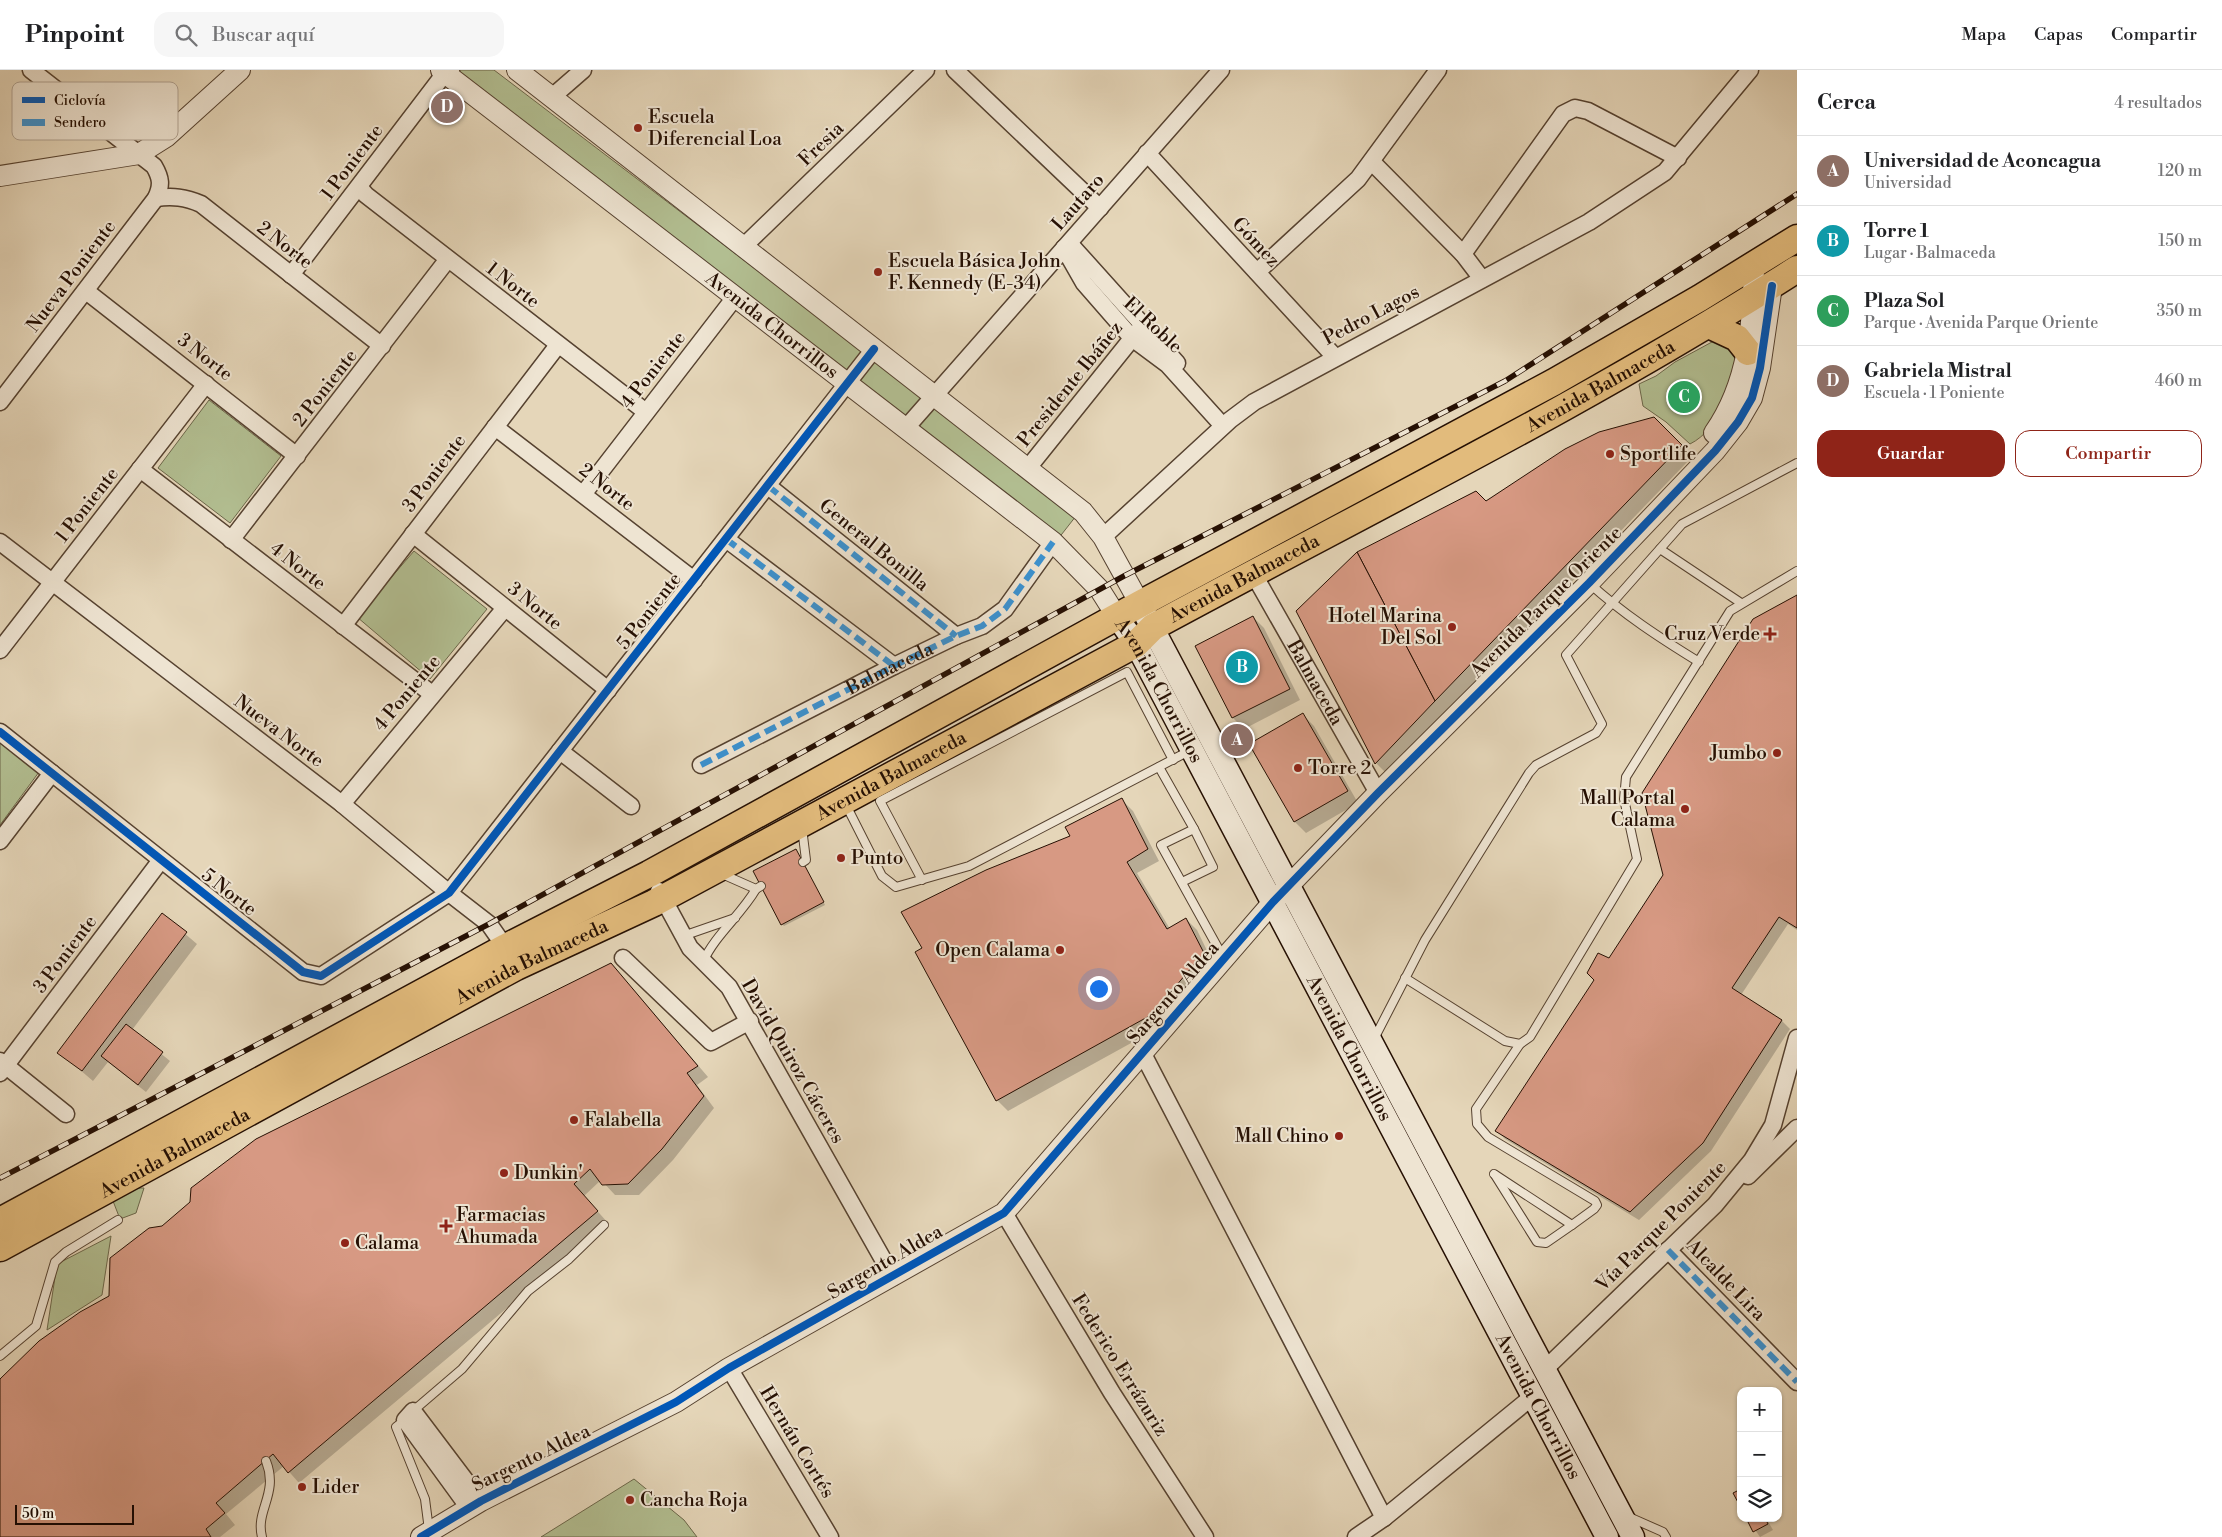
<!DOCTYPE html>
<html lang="es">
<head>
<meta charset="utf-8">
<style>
	:root { --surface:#fff; --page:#f6f6f6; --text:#202124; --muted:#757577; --line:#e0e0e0; --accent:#8f2418 }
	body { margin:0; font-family:"Libre Bodoni",serif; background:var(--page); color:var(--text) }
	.controls { position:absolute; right:15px; bottom:15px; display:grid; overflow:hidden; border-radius:10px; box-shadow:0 1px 4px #0004 }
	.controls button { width:45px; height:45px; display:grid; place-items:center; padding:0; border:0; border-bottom:1px solid var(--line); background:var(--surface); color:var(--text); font:25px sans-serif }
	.scale { position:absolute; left:15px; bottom:12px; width:119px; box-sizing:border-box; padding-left:5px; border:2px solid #261003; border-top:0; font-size:14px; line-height:18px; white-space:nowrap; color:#261003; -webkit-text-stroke:4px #eee4d2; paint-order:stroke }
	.you { position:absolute; left:1098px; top:918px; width:18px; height:18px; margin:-12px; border:4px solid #fff; border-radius:50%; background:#1a73e8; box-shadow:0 0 0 8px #1a73e833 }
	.badge { display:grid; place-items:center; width:32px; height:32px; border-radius:50%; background:var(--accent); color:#fff; font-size:16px; font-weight:700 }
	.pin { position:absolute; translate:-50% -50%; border:2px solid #fff; box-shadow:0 1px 5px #0006 }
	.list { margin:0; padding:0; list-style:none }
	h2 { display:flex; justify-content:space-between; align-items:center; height:65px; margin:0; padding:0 20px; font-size:21px }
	h2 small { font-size:16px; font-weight:400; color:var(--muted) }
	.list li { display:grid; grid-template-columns:32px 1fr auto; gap:15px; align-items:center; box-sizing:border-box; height:70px; padding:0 20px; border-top:1px solid var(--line) }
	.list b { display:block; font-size:19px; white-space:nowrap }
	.list p { margin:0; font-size:16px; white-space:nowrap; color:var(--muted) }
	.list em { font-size:16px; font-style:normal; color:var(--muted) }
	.actions { display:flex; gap:10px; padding:15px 20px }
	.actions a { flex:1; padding:11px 0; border:1px solid var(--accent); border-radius:15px; text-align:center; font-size:18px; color:var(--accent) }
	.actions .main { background:var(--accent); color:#fff }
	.icon { flex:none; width:28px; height:28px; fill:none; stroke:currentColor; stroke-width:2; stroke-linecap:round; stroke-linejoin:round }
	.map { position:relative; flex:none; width:1797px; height:1467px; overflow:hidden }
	header { display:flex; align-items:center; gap:30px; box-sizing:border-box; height:70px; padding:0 25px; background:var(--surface); border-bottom:1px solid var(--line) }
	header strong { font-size:24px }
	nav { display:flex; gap:28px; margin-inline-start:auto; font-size:18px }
	.search { width:350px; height:45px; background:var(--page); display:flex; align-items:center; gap:12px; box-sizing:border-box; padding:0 18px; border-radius:15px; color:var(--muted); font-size:19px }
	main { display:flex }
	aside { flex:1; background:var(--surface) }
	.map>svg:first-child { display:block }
	.green { fill:#b2be91; stroke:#6c674a }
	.shadow { fill:#0003 }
	.building { fill:#d79983; stroke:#261003 }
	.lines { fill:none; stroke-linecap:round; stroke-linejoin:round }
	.service-casing { stroke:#564230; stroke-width:10 }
	.minor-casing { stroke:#564230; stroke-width:19 }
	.tertiary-casing { stroke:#564230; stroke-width:22 }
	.secondary-casing { stroke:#261003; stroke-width:25 }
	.primary-casing { stroke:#261003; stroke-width:29 }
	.service { stroke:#eee4d2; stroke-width:8 }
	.minor { stroke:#eee4d2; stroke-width:16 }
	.tertiary { stroke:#eee4d2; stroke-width:20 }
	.secondary { stroke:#eee4d2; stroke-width:22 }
	.primary { stroke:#e2bb7c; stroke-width:26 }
	.rail-casing { stroke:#261003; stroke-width:5.5 }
	.rail { stroke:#eee4d2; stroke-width:4; stroke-dasharray:11; stroke-linecap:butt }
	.quiet { stroke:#3b92d1; stroke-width:6; stroke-dasharray:12 6; stroke-linecap:butt }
	.cycleway-casing { stroke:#eee4d2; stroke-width:11 }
	.cycleway { stroke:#0057b8; stroke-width:8 }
	.poi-dot { fill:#8f2418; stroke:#eee4d2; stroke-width:2 }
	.labels { text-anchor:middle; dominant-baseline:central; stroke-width:4; stroke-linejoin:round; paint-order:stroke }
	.poi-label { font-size:19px; fill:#261003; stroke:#eee4d2; text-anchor:start }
	.street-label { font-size:19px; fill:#261003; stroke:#eee4d2 }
	.key { fill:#eee4d2; stroke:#b2a494; stroke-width:1 }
	.key-label { font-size:14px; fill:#261003 }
</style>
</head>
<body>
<header>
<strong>Pinpoint</strong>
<div class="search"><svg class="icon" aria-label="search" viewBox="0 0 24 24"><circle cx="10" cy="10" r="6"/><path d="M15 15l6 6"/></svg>Buscar aquí</div>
<nav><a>Mapa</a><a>Capas</a><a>Compartir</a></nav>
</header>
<main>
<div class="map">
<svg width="1797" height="1467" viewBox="0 0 1797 1467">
	<rect width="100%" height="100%" fill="#e5d6b9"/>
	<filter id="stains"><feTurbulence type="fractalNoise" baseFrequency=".004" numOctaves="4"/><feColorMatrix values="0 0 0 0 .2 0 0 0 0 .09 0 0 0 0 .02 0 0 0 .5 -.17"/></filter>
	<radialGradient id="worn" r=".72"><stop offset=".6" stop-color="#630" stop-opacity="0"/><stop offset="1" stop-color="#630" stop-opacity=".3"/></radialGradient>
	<g class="green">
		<polygon points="457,0 494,0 887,299 911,320 1076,446 1058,469"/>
		<path d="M1723 266 1740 289C1729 319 1720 359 1690 374L1666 352 1643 336 1639 314 1656 306 1675 292Z"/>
		<polygon points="209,330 281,386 230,453 158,398"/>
		<polygon points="414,481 487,539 430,609 357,547"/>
		<polygon points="0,673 39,702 0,755"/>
		<polygon points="137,1118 144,1118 136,1143 120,1149 113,1131"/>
		<polygon points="111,1166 102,1225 47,1260 57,1194"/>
		<polygon points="634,1409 684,1450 697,1467 541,1467"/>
	</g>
	<g class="shadow">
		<polygon points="1653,348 1692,387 1387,704 1376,693 1485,432"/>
		<polygon points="1797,526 1797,860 1788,854 1741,925 1782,951 1790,959 1711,1081 1639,1150 1505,1069 1497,1061 1664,805"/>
		<polygon points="1253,547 1264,558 1300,630 1244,659 1233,648 1196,576"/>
		<polygon points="1303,645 1314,656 1358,733 1306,763 1294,751"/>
		<polygon points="1122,730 1133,741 1159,791 1137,803 1170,859 1186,849 1197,860 1214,895 1162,956 1008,1041 997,1030 923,878"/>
		<polygon points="796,780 825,835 784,856 782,854"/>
		<polygon points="163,845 197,874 132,960 170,991 146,1022 108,992 93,1011 59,982"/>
		<polygon points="622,906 708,1007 697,1015 714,1038 673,1090 639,1125 615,1125 601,1110 584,1126 608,1153 299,1413 284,1396 226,1444 235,1455 220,1467 0,1467 0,1311 40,1272 110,1226 162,1157"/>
		<polygon points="1747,1448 1766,1448 1773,1460 1760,1467"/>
	</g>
	<g class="building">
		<polygon points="1654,347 1682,375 1435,631 1357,482 1476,421 1486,431 1565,379 1599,362"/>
		<polygon points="1357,482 1435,631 1375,694 1296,541"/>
		<polygon points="1797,525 1797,858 1779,847 1732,918 1782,950 1703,1073 1630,1142 1495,1061 1594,910 1587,903 1598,883 1609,888 1663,805 1642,723 1753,549"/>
		<polygon points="1253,546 1290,619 1232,648 1195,576"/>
		<polygon points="1303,643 1348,721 1294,752 1249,674"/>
		<polygon points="1122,728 1148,779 1127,792 1167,859 1186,848 1204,883 1151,945 996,1031 915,882 922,878 901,842 986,800 1070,766 1065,757"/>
		<polygon points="796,779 824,832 781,855 753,801"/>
		<polygon points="162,843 187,862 82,1001 57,983"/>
		<polygon points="611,893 698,996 687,1003 704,1026 662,1079 628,1114 602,1115 590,1099 574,1114 598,1141 288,1403 273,1384 216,1433 225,1443 206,1459 211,1467 0,1467 0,1309 39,1271 80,1242 109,1226 110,1188 149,1158 162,1156 190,1132 191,1118 256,1069"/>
		<polygon points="126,954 163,982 138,1015 101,986"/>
		<polygon points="1741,1419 1741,1438 1733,1423"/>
		<polygon points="1746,1448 1765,1448 1768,1454 1753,1462"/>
	</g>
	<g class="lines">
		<g class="service-casing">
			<g id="service">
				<polyline points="1660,479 1741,533"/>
				<path d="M1589 513C1623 544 1660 568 1699 592"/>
				<polyline points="1159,697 1194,759 1161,775 1223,887"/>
				<polyline points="846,735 882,806 896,817 969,796 1191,680"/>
				<polyline points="802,758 806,790 803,792"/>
				<polyline points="722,804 756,819 761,816"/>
				<polyline points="922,810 880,731 1127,602 1173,690"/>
				<polyline points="1182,812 1213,797 1194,759"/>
				<polyline points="683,866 735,848"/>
				<path d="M703 892C715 865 741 845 756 819"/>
				<polyline points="1405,908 1505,971 1520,974 1530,967 1637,789 1624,729 1626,707 1730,541 1797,501"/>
				<polyline points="1374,969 1425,870 1529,703 1536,695 1596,663 1602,654 1566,585 1682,454 1797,393"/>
				<polyline points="1494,1104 1572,1155 1594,1139 1597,1135 1595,1131 1488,1067 1477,1054 1476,1039 1520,974"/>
				<polyline points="1495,1105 1537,1172 1546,1173 1572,1155"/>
				<polyline points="0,1286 36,1256 55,1192 66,1182 118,1150"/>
				<polyline points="413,1341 462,1299 528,1221 569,1189 604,1155"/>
				<polyline points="405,1350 396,1357 425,1429 429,1460"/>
				<polyline points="1629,1447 1663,1462 1666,1467"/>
				<path d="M262 1467C255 1440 279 1424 266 1391"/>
			</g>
		</g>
		<g class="minor-casing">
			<g id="minor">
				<polyline points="955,0 1100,138"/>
				<polyline points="552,27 583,0"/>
				<polyline points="1147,83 1335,287"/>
				<polyline points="1372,92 1463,184 1482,209"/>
				<polyline points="359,117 366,125 646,342"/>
				<path d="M156 128C173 126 185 127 201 134L382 276"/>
				<polyline points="1070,174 1177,293"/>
				<polyline points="743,177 926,0"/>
				<polyline points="1064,178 1084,213 1132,268 1167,294 1223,356"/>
				<polyline points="1463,184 1563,44 1575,38 1588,41 1678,88"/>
				<polyline points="1257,202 1358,109 1438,0"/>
				<polyline points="291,205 445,3 451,0"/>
				<polyline points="86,221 297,386"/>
				<path d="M0 332 156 128C162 115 161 108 154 96L31 0"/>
				<polyline points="495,357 694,510"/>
				<polyline points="905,359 1221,0"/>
				<polyline points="1028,398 1138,261"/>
				<polyline points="140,399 432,624"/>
				<polyline points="768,416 956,566"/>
				<polyline points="584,423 736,226"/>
				<polyline points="413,464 608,620"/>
				<polyline points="1103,467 1230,350 1254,332 1589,152 1665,102 1750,0"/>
				<polyline points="726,469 894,596"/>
				<polyline points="231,470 448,189"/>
				<polyline points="0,472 342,734 449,823 489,854 510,884"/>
				<path id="s1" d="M1253 503 1378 723"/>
				<polyline points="343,556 558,275"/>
				<polyline points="0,580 206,314"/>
				<polyline points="0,662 303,902 321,906 449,823 874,279"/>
				<polyline points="560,681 631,736"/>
				<polyline points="701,695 894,596 956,566 982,556 1005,539 1053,472"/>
				<polyline points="342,734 505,538"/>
				<polyline points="0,771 52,703"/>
				<polyline points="659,821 690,878 729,917 893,1207"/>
				<polyline points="623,888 711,972 750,951"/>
				<polyline points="1143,984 1384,1448"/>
				<polyline points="0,991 66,1044"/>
				<polyline points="0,1003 161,790"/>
				<polyline points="1748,1106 1797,1058"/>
				<polyline points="1004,1143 1112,1323 1205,1467"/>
				<polyline points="1668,1180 1797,1312"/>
				<polyline points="729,1298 830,1467"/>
				<polyline points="1545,1299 1715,1135 1752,1090 1773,1055 1797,968"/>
				<polyline points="469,1438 405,1350 413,1341 481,1431"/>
				<polyline points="1356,1467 1384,1448 1532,1327"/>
			</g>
		</g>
		<g class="tertiary-casing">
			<g id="tertiary">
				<path id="s2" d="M441 0 1053 472 1100 520 1117 547"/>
				<polyline points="517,0 1083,442 1103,467 1140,534"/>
				<polyline points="0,106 139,84 166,67 240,0"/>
				<path d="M1714 363C1749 313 1753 254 1754 195"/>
				<polyline points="421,1467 481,1431 676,1332 729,1298 1004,1143 1273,832 1378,723 1589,513 1715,381 1738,352 1752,328 1760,298 1772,216"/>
			</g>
		</g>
		<g class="secondary-casing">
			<g id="secondary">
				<polyline points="1144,542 1633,1467"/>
				<path id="s3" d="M1117 547 1136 574 1192 680 1607 1467"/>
			</g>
		</g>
		<g class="primary-casing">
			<g id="primary">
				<polyline points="1709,255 1737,268 1748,282"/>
				<polyline points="0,1151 506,877 649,804 1140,534 1554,312 1700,228 1797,168"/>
				<path id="s4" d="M0 1178 516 897 654 833 1136 574 1153 557C1369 440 1590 332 1797 199"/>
			</g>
		</g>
		<use href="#service" class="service"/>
		<use href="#minor" class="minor"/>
		<use href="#tertiary" class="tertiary"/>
		<use href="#secondary" class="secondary"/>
		<use href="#primary" class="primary"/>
		<g class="rail-casing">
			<polyline id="rail" points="0,1108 489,854 1124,506 1505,311 1797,124"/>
		</g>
		<use href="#rail" class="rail"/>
		<g class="quiet">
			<polyline points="768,416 956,566"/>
			<polyline points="726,469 894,596"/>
			<path id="s5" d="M701 695 894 596 956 566 982 556 1005 539 1053 472"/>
			<polyline points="1668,1180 1797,1312"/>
		</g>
		<g class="cycleway-casing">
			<g id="cycleway">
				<polyline points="0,662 303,902 321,906 449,823 874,279"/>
				<polyline points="421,1467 481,1431 676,1332 729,1298 1004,1143 1273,832 1378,723 1589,513 1715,381 1738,352 1752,328 1760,298 1772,216"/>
			</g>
		</g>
		<use href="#cycleway" class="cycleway"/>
	</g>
	<g class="poi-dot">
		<circle cx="638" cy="58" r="5"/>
		<circle cx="878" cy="202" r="5"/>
		<circle cx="1610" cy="384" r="5"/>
		<circle cx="1452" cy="557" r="5"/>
		<path d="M1767.5 556.5h5v5h5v5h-5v5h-5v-5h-5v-5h5z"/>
		<circle cx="1777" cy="683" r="5"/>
		<circle cx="1298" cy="698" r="5"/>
		<circle cx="1685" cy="739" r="5"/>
		<circle cx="841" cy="788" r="5"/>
		<circle cx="1060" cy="880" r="5"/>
		<circle cx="574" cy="1050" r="5"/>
		<circle cx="1339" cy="1066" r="5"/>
		<circle cx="504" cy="1103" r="5"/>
		<path d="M443.5 1148.5h5v5h5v5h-5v5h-5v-5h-5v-5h5z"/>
		<circle cx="345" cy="1173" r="5"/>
		<circle cx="302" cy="1417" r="5"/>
		<circle cx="630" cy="1430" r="5"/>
	</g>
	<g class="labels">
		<g class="poi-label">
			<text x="648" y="47">Escuela<tspan x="648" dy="22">Diferencial Loa</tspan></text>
			<text x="888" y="191">Escuela Básica John<tspan x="888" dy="22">F. Kennedy (E-34)</tspan></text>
			<text x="1620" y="384">Sportlife</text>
			<text x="1442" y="546" text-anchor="end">Hotel Marina<tspan x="1442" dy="22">Del Sol</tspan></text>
			<text x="1760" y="564" text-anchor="end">Cruz Verde</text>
			<text x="1767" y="683" text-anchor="end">Jumbo</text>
			<text x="1308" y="698">Torre 2</text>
			<text x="1675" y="728" text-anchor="end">Mall Portal<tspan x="1675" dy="22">Calama</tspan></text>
			<text x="851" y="788">Punto</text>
			<text x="1050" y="880" text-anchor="end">Open Calama</text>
			<text x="584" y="1050">Falabella</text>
			<text x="1329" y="1066" text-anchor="end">Mall Chino</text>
			<text x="514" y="1103">Dunkin'</text>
			<text x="456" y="1145">Farmacias<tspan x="456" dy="22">Ahumada</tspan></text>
			<text x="355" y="1173">Calama</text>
			<text x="312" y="1417">Lider</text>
			<text x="640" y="1430">Cancha Roja</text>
		</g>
		<g class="street-label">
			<text transform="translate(821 74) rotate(-44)">Fresia</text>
			<text transform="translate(352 92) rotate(-53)">1 Poniente</text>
			<text transform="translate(1078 132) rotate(-49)">Lautaro</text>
			<text transform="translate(1256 172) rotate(47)">Gómez</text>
			<text transform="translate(285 175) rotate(38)">2 Norte</text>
			<text transform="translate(71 206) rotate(-53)">Nueva Poniente</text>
			<text transform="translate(513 215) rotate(38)">1 Norte</text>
			<text transform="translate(1371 245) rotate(-28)">Pedro Lagos</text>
			<text stroke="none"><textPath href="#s2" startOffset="418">Avenida Chorrillos</textPath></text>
			<text transform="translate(1153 255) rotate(43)">El Roble</text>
			<text transform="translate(205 287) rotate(38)">3 Norte</text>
			<text transform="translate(653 300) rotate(-52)">4 Poniente</text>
			<text transform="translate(1070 314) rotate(-51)">Presidente Ibáñez</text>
			<text stroke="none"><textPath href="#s4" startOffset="1819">Avenida Balmaceda</textPath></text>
			<text transform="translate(325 318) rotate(-52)">2 Poniente</text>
			<text transform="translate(434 403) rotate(-53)">3 Poniente</text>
			<text transform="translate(607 417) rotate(38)">2 Norte</text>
			<text transform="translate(87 435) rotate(-52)">1 Poniente</text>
			<text transform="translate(874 475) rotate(39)">General Bonilla</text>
			<text transform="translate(298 496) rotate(38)">4 Norte</text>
			<text stroke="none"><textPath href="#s4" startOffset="1414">Avenida Balmaceda</textPath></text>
			<text transform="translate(1546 532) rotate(-45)">Avenida Parque Oriente</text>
			<text transform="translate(535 536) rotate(39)">3 Norte</text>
			<text transform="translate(649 541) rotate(-52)">5 Poniente</text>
			<text stroke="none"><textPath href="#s5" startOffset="212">Balmaceda</textPath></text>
			<text stroke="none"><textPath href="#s1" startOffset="126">Balmaceda</textPath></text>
			<text stroke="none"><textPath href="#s3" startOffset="85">Avenida Chorrillos</textPath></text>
			<text transform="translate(407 623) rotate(-50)">4 Poniente</text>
			<text transform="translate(279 661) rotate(37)">Nueva Norte</text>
			<text stroke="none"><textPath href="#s4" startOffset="1009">Avenida Balmaceda</textPath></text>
			<text transform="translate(229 822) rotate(38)">5 Norte</text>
			<text transform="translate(65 884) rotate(-53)">3 Poniente</text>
			<text stroke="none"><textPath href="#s4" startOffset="604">Avenida Balmaceda</textPath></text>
			<text transform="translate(1173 923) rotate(-49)">Sargento Aldea</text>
			<text stroke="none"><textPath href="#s3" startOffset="490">Avenida Chorrillos</textPath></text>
			<text transform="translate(793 991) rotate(60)">David Quiroz Cáceres</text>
			<text stroke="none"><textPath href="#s4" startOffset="199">Avenida Balmaceda</textPath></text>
			<text transform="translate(1661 1156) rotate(-45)">Vía Parque Poniente</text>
			<text transform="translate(885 1192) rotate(-30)">Sargento Aldea</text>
			<text transform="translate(1726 1210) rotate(46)">Alcalde Lira</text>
			<text transform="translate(1120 1295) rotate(58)">Federico Errázuriz</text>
			<text stroke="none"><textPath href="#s3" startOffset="895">Avenida Chorrillos</textPath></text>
			<text transform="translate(797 1372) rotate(59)">Hernán Cortés</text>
			<text transform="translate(531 1388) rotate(-26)">Sargento Aldea</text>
		</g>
	</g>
	<rect x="12" y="12" width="166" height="58" rx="8" class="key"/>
	<rect x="22" y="27" width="23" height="6" fill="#0057b8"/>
	<rect x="22" y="49" width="23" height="7" fill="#3b92d1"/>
	<g class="key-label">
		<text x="54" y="35">Ciclovía</text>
		<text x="54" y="57">Sendero</text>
	</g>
	<rect width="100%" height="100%" filter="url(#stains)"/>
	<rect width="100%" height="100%" fill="url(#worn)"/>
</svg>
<div class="controls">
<button>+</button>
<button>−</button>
<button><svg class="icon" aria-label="layers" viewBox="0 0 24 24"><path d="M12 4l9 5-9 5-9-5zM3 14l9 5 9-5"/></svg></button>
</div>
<div class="scale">50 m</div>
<div class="you"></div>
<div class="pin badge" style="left:1237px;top:670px;background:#8d6e63">A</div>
<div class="pin badge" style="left:1242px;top:597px;background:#0f9aa8">B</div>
<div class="pin badge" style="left:1684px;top:327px;background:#2e9e5b">C</div>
<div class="pin badge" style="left:447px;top:37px;background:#8d6e63">D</div>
</div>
<aside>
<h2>Cerca<small>4 resultados</small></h2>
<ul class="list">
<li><span class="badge" style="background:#8d6e63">A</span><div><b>Universidad de Aconcagua</b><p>Universidad</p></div><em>120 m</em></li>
<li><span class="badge" style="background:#0f9aa8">B</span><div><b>Torre 1</b><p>Lugar · Balmaceda</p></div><em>150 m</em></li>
<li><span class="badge" style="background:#2e9e5b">C</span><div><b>Plaza Sol</b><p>Parque · Avenida Parque Oriente</p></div><em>350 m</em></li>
<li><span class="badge" style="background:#8d6e63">D</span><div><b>Gabriela Mistral</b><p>Escuela · 1 Poniente</p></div><em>460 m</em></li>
</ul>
<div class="actions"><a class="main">Guardar</a><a>Compartir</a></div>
</aside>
</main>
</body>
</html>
